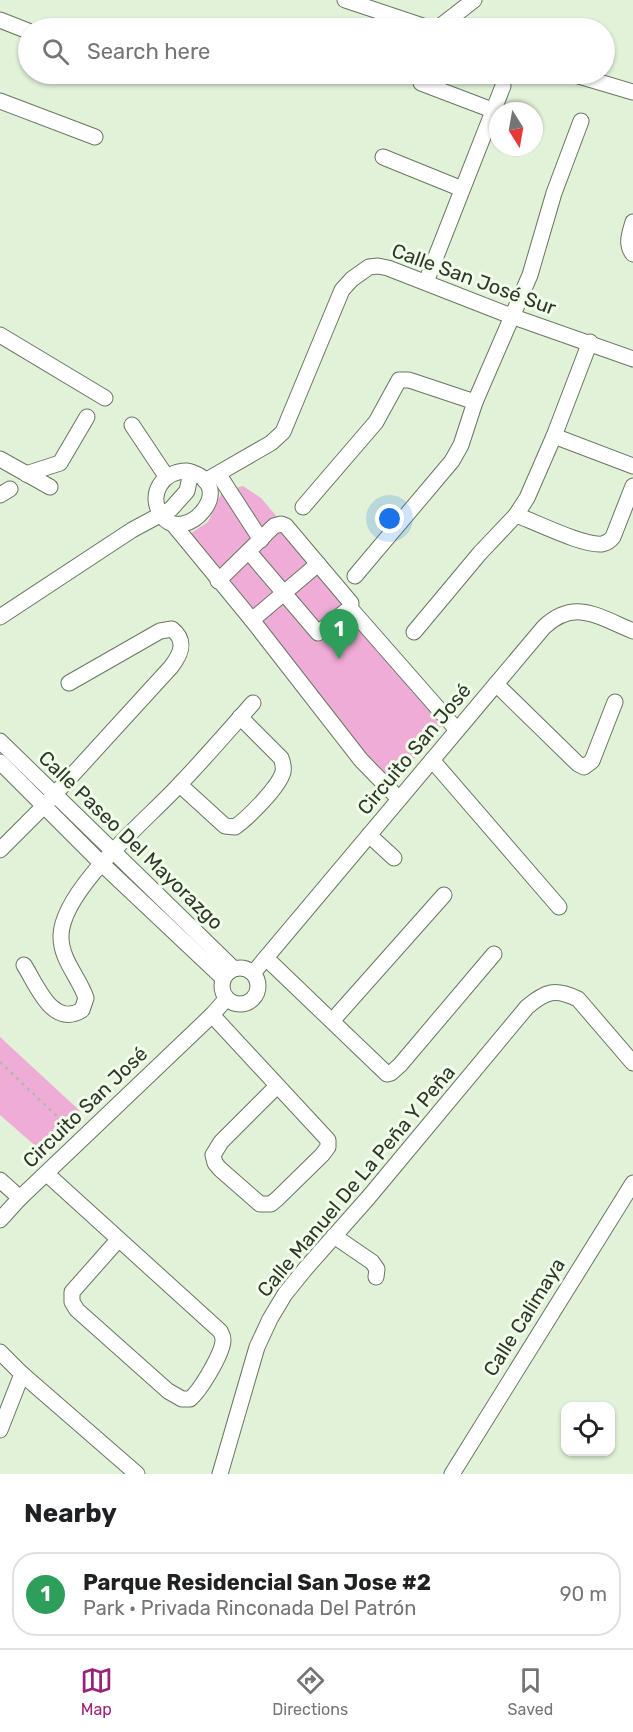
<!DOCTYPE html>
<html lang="en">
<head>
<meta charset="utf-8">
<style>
	:root { --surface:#fff; --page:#f6f6f6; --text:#202124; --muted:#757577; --line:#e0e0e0; --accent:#9a217a }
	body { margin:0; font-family:Rubik,sans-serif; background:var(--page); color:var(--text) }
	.controls { position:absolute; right:18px; bottom:18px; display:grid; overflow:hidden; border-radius:12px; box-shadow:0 2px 4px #0004 }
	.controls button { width:54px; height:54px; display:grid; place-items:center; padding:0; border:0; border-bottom:2px solid var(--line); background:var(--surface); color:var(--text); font:30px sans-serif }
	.compass { position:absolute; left:489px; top:102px; width:54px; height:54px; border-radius:50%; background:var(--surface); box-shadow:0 2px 4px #0004; rotate:169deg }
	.you { position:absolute; left:390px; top:519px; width:21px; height:21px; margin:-15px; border:4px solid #fff; border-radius:50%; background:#1a73e8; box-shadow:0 0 0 9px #1a73e833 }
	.badge { display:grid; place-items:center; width:39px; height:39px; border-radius:50%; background:var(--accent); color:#fff; font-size:20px; font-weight:700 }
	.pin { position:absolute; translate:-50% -50px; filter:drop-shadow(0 2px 3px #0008) }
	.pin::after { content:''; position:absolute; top:32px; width:21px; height:18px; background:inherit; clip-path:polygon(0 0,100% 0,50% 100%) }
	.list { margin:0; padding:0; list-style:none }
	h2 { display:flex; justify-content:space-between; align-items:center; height:78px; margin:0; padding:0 24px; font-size:26px }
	h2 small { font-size:20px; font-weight:400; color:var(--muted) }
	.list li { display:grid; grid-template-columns:39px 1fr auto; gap:18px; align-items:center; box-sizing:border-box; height:84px; margin:0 12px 12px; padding:0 12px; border:2px solid var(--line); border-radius:24px }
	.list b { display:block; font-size:22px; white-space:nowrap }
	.list p { margin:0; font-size:20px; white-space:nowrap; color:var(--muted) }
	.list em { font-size:20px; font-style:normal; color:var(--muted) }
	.icon { flex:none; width:33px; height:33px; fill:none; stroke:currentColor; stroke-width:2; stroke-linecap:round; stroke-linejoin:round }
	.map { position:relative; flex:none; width:633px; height:1474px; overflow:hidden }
	.search { position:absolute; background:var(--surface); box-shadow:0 2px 4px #0004; left:18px; right:18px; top:18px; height:66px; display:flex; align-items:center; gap:15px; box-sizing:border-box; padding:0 21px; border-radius:33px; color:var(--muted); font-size:22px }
	.sheet { height:174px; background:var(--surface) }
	nav { display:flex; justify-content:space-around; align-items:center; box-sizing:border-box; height:84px; border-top:2px solid var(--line); background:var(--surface); font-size:16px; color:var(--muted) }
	nav a { display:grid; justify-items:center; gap:3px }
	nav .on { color:var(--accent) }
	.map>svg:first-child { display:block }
	.green { fill:#efacd6 }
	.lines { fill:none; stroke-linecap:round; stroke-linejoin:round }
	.minor-casing { stroke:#687761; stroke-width:17 }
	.path { stroke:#abb9a5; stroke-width:2; stroke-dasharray:3 4.5; stroke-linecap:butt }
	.minor { stroke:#fff; stroke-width:15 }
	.labels { text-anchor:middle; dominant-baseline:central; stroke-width:6; stroke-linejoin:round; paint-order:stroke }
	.street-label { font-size:20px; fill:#2f362c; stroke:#f0feea }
</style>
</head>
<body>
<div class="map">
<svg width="633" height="1474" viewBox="0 0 633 1474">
	<rect width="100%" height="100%" fill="#e1f2d9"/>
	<g class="green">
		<polygon points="243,486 261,498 448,718 390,787 179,541 208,522 222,492"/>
		<polygon points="0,1037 80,1111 39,1149 0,1115"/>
	</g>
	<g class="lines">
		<g class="minor-casing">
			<g id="minor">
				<polyline points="345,0 429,28"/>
				<polyline points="0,20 28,31"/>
				<polyline points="438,28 474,0"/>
				<polyline points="572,74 633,92"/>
				<polyline points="421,83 492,110"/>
				<polyline points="0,101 95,137"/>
				<polyline points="383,157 462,189"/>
				<path d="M633 222C630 233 625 244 633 254"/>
				<polyline points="426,282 503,86"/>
				<polyline points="0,335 105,398"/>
				<polyline points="132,425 166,476"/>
				<polyline points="554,436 633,466"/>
				<polyline points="0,459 50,487"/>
				<path d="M187 471C242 484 185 547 162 516 147 495 162 471 187 471Z"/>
				<polyline points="26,474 60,463 87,417"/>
				<polyline points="219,475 261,540"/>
				<polyline points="205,481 271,443 283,432 342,290 352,279 369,267 378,266 388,268 511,316 633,359"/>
				<polyline points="0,495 10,489"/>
				<polyline points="303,507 376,422 399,380 409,380 475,402"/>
				<path d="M516 515C536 522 583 546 602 544 607 543 610 541 613 537L633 486"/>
				<polyline points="173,524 252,620 361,760 399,799"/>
				<polyline points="355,576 452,461 461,445 475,402 530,275 554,193 581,121"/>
				<polyline points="218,581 274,526 281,524 286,526 351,603 350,608 318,633 249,552"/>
				<polyline points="350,608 457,730"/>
				<polyline points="0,617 132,530 171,509 187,491 191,472"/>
				<polyline points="252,620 318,564"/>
				<polyline points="414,632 480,553 516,515 527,498 554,436 590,342"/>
				<polyline points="496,684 578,764 584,767 592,761 615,702"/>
				<polyline points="0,741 233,968"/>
				<polyline points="432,760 559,907"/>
				<polyline points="0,762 101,863 223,978"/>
				<path d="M180 785 225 826 235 827C248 818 279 787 283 772 284 767 283 763 281 758L240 717"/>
				<polyline points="369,835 394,858"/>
				<path d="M0 850 44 806 171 667C181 654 187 641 172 629L160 631 69 683"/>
				<polyline points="266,958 387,1074 391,1073 400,1065 494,954"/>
				<path d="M24 965C37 985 52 1028 82 1010L86 998C79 977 60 959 61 935 63 888 148 819 180 784 205 758 229 730 253 703"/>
				<circle cx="240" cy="986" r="18"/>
				<path d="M254 972 544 627C575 598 599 617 633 631"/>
				<polyline points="212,1015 328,1140 328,1147 322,1155 277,1199 271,1204 260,1204 220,1169 215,1163 213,1155 221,1142 276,1087"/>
				<polyline points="333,1020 444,895"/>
				<path d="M47 1174 220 1331C222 1335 223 1335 223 1340 223 1353 200 1391 190 1399H182L168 1391 77 1310 72 1302V1292L118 1240"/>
				<polyline points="0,1180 20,1198"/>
				<polyline points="0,1220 20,1198 212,1015 226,999"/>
				<polyline points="334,1236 372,1262 377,1269 376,1277"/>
				<polyline points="0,1352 22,1374 137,1474"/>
				<polyline points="0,1430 22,1374"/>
				<path d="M220 1474 257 1347 270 1319 285 1294 306 1268 368 1198 527 1007C546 991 555 988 578 999L633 1063"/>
				<polyline points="452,1474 633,1183"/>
			</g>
		</g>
		<polyline class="path" points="0,1062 64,1123"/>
		<use href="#minor" class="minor"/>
	</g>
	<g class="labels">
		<g class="street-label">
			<text transform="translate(474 279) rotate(20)">Calle San José Sur</text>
			<text transform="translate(414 749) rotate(-50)">Circuito San José</text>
			<text transform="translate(131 840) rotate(44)">Calle Paseo Del Mayorazgo</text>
			<text transform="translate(85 1107) rotate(-44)">Circuito San José</text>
			<text transform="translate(356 1181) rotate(-50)">Calle Manuel De La Peña Y Peña</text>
			<text transform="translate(524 1317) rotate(-58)">Calle Calimaya</text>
		</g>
	</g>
</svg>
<div class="controls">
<button><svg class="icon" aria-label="locate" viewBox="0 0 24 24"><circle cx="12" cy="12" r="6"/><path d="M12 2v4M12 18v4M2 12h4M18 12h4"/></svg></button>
</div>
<svg class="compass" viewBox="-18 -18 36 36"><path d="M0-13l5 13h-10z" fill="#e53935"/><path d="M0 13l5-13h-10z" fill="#757577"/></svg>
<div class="you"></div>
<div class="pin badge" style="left:339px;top:659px;background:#2e9e5b">1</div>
<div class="search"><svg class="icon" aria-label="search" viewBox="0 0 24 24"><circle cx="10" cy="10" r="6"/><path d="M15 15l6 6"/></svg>Search here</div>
</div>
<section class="sheet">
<h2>Nearby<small></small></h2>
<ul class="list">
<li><span class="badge" style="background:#2e9e5b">1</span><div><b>Parque Residencial San Jose #2</b><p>Park · Privada Rinconada Del Patrón</p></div><em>90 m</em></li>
</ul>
</section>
<nav>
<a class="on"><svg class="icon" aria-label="map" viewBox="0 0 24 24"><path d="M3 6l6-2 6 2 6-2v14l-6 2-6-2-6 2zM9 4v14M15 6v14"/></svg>Map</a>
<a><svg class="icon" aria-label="directions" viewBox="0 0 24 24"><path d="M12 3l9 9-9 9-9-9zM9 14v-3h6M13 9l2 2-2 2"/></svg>Directions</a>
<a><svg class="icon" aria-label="saved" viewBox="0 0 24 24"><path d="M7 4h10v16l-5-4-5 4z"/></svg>Saved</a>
</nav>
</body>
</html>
